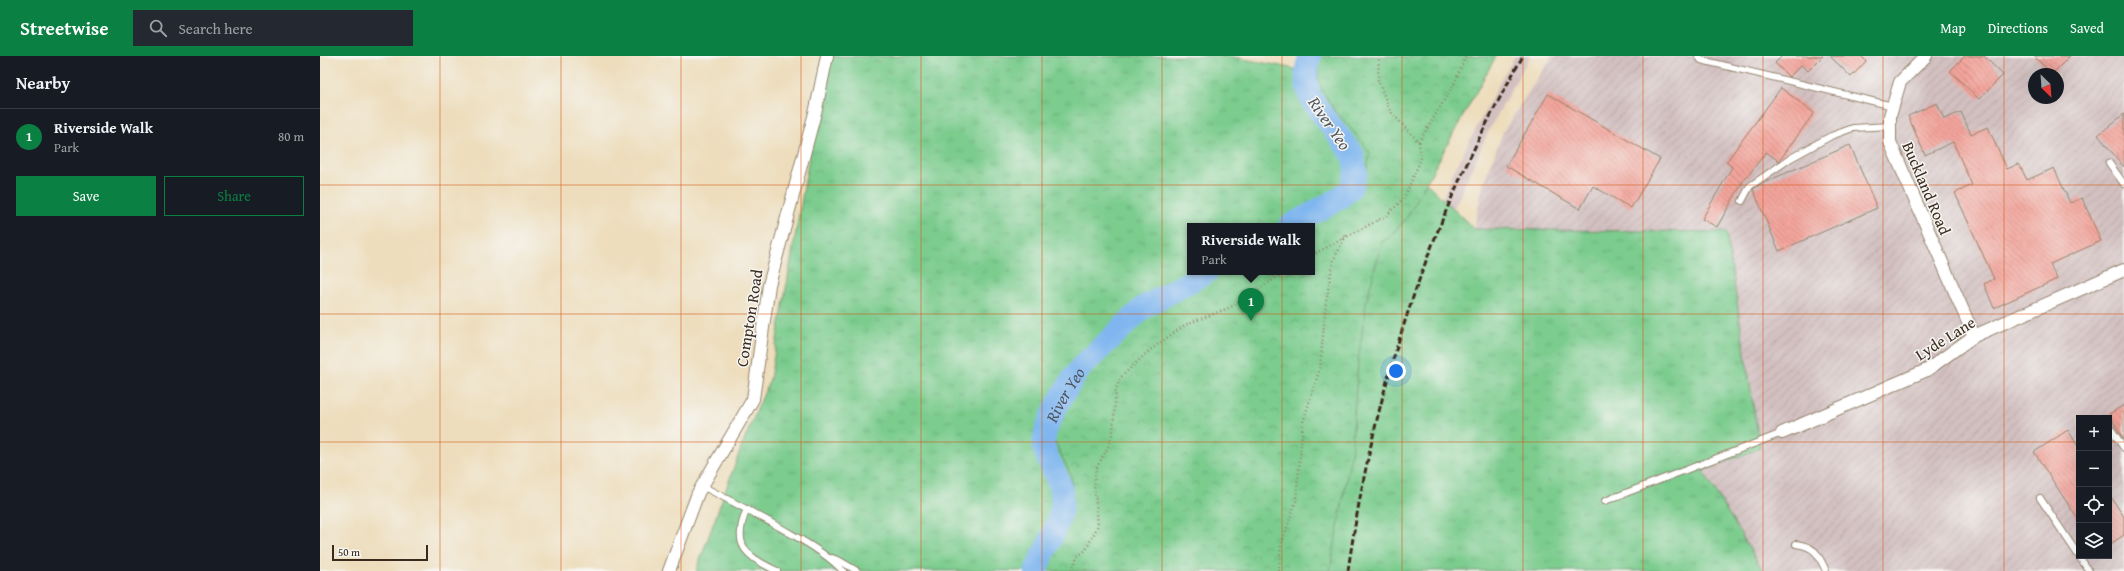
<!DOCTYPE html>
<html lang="en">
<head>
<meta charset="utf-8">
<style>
	:root { --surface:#171b24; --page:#242831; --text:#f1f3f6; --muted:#9ea1a6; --line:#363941; --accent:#0b8043 }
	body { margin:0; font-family:"Gentium Book Plus",serif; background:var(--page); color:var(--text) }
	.controls { position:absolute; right:12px; bottom:12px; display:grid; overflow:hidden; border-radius:0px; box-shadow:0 4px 16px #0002 }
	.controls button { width:36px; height:36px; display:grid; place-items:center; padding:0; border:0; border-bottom:1px solid var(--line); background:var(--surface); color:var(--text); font:20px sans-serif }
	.compass { position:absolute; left:1708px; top:12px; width:36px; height:36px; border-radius:50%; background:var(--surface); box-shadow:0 4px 16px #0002; rotate:155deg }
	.scale { position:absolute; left:12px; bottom:10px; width:96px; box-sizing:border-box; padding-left:4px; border:2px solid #3b2a1e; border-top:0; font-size:11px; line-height:14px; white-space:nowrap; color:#3b2a1e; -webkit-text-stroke:3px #f6f6f2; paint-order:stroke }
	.you { position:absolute; left:1076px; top:315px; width:14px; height:14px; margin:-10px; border:3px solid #fff; border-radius:50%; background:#1a73e8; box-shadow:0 0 0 6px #1a73e833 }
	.badge { display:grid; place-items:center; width:26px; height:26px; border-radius:50%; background:var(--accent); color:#fff; font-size:13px; font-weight:700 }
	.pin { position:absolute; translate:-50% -33px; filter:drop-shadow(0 1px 2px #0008) }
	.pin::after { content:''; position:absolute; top:21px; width:14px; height:12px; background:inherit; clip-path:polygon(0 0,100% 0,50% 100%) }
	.popup { position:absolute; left:867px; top:167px; width:128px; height:52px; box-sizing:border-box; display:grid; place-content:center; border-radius:0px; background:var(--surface); filter:drop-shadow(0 1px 3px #0005); font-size:13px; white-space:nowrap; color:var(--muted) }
	.popup b { font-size:15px; color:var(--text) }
	.popup::after { content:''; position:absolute; left:50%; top:100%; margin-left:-8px; border:8px solid transparent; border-top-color:var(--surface) }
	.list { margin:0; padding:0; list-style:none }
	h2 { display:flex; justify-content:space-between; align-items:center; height:52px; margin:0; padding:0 16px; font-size:17px }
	h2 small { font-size:13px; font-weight:400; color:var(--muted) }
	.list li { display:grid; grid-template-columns:26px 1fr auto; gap:12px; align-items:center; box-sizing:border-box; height:56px; padding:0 16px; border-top:1px solid var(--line) }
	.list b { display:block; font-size:15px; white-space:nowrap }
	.list p { margin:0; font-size:13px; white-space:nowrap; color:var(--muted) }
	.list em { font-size:13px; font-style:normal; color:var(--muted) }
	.actions { display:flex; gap:8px; padding:12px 16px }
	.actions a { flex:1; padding:9px 0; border:1px solid var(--accent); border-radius:0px; text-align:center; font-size:14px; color:var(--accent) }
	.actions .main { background:var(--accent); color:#fff }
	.icon { flex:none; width:22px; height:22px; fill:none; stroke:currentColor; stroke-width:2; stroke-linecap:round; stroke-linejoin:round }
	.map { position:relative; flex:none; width:1804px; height:515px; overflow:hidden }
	header { display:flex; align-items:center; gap:24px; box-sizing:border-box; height:56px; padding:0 20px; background:var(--accent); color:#fff }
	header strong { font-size:19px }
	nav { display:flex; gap:22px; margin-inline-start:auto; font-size:14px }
	.search { width:280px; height:36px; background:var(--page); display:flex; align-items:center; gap:10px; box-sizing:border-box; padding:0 14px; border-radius:0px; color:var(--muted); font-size:15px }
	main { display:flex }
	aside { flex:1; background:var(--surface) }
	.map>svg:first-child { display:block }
	.industrial { fill:url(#industrial-furrows); fill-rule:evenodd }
	.railway { fill:#d2bfc0 }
	.grass { fill:url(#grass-tufts); stroke:#5b7b56; fill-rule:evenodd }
	.park { fill:url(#park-crowns); stroke:#5b7b56 }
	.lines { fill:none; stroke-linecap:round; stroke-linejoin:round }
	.river { stroke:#7fb6ef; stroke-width:23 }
	.building { fill:url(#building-back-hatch) }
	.lane-casing { stroke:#94846d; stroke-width:8 }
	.street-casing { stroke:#94846d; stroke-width:14 }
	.path { stroke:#94846d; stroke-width:2.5; stroke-dasharray:1 3; stroke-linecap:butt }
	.lane { stroke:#fff; stroke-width:6 }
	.street { stroke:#fff; stroke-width:12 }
	.rail { stroke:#3b2a1e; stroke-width:3; stroke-dasharray:6 3; stroke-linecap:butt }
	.grid { fill:none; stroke:#d7540e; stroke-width:1; stroke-opacity:0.55 }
	.labels { text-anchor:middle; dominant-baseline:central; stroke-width:3; stroke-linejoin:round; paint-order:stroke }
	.street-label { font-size:16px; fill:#3b2a1e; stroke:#f6f6f2 }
	.water-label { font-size:17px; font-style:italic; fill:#4f545d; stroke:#f6f6f2 }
</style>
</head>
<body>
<header>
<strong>Streetwise</strong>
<div class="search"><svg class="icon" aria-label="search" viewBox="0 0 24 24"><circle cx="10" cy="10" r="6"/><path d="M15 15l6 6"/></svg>Search here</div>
<nav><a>Map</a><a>Directions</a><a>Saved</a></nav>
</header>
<main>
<aside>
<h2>Nearby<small></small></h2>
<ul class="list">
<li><span class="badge">1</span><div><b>Riverside Walk</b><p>Park</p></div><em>80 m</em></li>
</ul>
<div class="actions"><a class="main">Save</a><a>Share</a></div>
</aside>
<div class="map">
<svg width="1804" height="515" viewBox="0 0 1804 515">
	<defs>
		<pattern id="industrial-furrows" width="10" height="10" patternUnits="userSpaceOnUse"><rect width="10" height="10" fill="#d2bfc0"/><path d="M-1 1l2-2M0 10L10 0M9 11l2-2" fill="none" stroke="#b5a4a5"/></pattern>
		<pattern id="grass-tufts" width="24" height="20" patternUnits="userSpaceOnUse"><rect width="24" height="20" fill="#7bcc8e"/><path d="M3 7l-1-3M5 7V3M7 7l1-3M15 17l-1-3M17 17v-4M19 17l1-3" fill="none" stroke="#6baf7a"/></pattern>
		<pattern id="park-crowns" width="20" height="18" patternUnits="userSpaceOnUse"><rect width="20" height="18" fill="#7bcc8e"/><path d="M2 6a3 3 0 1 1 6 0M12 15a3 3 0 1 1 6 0" fill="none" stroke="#6baf7a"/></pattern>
		<pattern id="building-back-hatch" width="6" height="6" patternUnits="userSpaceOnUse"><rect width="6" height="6" fill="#f3a49b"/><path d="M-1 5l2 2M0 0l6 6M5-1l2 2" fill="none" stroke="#c6867e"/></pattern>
	</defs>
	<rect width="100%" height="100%" fill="#f6f6f2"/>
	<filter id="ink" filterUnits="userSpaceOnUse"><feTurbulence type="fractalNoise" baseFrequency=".025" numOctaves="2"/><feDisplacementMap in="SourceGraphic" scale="8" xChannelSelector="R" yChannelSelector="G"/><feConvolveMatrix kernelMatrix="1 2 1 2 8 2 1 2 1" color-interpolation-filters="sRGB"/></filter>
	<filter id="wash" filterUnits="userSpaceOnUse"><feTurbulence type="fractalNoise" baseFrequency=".012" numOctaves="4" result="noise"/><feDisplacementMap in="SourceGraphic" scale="16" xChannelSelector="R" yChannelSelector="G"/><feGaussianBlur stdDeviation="0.9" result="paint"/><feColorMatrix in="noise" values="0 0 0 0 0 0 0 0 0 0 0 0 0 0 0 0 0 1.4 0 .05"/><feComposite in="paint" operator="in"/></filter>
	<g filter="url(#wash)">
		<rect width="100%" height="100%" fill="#edddbc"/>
		<path class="industrial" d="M1232 0H1804V515H1443L1383 415 1154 173 1163 128 1183 76ZM1714 18H1738V42H1714ZM1759 362H1789V500H1759Z"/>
		<polygon class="railway" points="1195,0 1210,0 1170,72 1118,188 1020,515 1092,216 1132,119 1181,24"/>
		<path class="grass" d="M507 0H908L971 12 998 22 1154 173 1406 176 1440 392 1383 415 1443 515H376L421 392 450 323ZM870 170H992V216H870Z"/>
		<path class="park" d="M1001 0H1176L1088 160 1069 182 1062 185 1046 247 1038 307 1031 399 1010 515H723L734 483 753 444 751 420 734 384 736 371 760 328 777 306 833 251 851 245 859 238 875 234 881 227 905 216H992V170H982L1002 156 1022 153 1038 140 1044 127 1050 97C1033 69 985 36 1001 0Z"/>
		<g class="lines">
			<g class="river">
				<path d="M969 170 1020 142 1031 132 1036 117 1033 99 991 43C985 29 984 15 990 0"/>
				<path id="s1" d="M716 515C724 492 744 466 742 440 741 422 728 409 724 392 720 372 750 326 762 310L824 251 887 216"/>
			</g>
		</g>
		<g id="blocks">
			<g class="building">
				<polygon points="1462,0 1503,0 1488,15 1481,9 1469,21 1455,7"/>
				<polygon points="1510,0 1541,0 1546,5 1531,21"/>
				<polygon points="1645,0 1664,0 1683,19 1659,43 1630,15"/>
				<polygon points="1714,0 1750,0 1732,18"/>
				<polygon points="1461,32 1494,57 1459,105 1446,96 1427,121 1426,120 1397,171 1382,163 1412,111 1406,106"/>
				<polygon points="1228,38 1340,103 1311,152 1273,130 1260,153 1186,110"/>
				<polygon points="1617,47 1624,63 1641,56 1651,78 1668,71 1687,113 1699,108 1707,124 1734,112 1750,147 1762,142 1781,185 1730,208 1737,223 1674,252 1664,228 1674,223 1635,137 1652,129 1633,86 1605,99 1588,60"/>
				<polygon points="1804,58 1804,111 1778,79"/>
				<polygon points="1530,89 1557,152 1459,195 1433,133 1441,128"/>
				<polygon points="1804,349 1804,384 1789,358"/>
				<polygon points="1748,374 1759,392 1759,465 1714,396"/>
				<polygon points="1789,438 1804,461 1804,479 1789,489"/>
			</g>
		</g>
	</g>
	<g filter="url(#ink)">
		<use href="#blocks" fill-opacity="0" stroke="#94846d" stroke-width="1"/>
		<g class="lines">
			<g class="lane-casing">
				<g id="lane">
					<polyline points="1378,0 1381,4 1573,50"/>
					<polyline points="1789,107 1804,128"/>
					<polyline points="1422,145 1430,130 1471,102 1511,80 1533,72 1570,70"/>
					<polyline points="1783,362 1784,362"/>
					<polyline points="1789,370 1804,392"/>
					<path d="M382 430C413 446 444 462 473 479 491 489 509 500 523 515"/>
					<polyline points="1720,442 1769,515"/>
					<polyline points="1285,445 1462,377"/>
					<path d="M427 453C411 490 426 500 457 515"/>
					<path d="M1476 488C1496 491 1498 498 1506 515"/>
					<polyline points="512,502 520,505 537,515"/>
				</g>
			</g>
			<g class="street-casing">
				<g id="street">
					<polyline points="1606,0 1580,26 1570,60 1570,86 1654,280"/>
					<polyline points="1462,377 1607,314 1654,280 1804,214"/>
					<polyline points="349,515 378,437 433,343 449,229 496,53 507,0"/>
				</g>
			</g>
			<g class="path">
				<polyline points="1099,86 1134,28 1146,0"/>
				<polyline points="992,199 1066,160 1084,142 1101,103 1099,86 1070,55 1058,24 1059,0"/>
				<polyline points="751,515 757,501 766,494 778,469 774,426 776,413 788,391 793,375 796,333 801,321 830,294 865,269 911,251 965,216"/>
				<polyline points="959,515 961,489 976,445 983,366 1000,312 1006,246 1013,205 1026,179"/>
			</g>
			<use href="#lane" class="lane"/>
			<use href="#street" class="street"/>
			<path class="rail" d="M1028 515C1054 330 1110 162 1203 0"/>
		</g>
	</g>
	<path class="grid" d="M120 0V515M241 0V515M361 0V515M481 0V515M601 0V515M722 0V515M842 0V515M962 0V515M1082 0V515M1203 0V515M1323 0V515M1443 0V515M1563 0V515M1684 0V515M0 129H1804M0 258H1804M0 386H1759M1789 386H1804"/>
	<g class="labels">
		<g class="street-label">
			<text transform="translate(1607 132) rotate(67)">Buckland Road</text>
			<text transform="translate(429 262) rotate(-81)">Compton Road</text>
			<text transform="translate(1625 282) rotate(-32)">Lyde Lane</text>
		</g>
		<g class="water-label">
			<text transform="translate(1010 67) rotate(55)">River Yeo</text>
			<text stroke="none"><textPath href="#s1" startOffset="190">River Yeo</textPath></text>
		</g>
	</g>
</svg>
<div class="controls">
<button>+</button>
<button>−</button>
<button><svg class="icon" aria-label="locate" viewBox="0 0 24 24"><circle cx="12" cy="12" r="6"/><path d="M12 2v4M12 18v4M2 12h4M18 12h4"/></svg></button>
<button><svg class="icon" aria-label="layers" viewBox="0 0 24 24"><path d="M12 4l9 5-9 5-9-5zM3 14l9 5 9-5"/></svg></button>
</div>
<svg class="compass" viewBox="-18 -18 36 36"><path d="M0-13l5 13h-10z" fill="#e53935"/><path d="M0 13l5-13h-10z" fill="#9ea1a6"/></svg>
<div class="scale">50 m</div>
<div class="you"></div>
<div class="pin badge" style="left:931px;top:265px">1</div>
<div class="popup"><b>Riverside Walk</b>Park</div>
</div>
</main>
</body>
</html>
